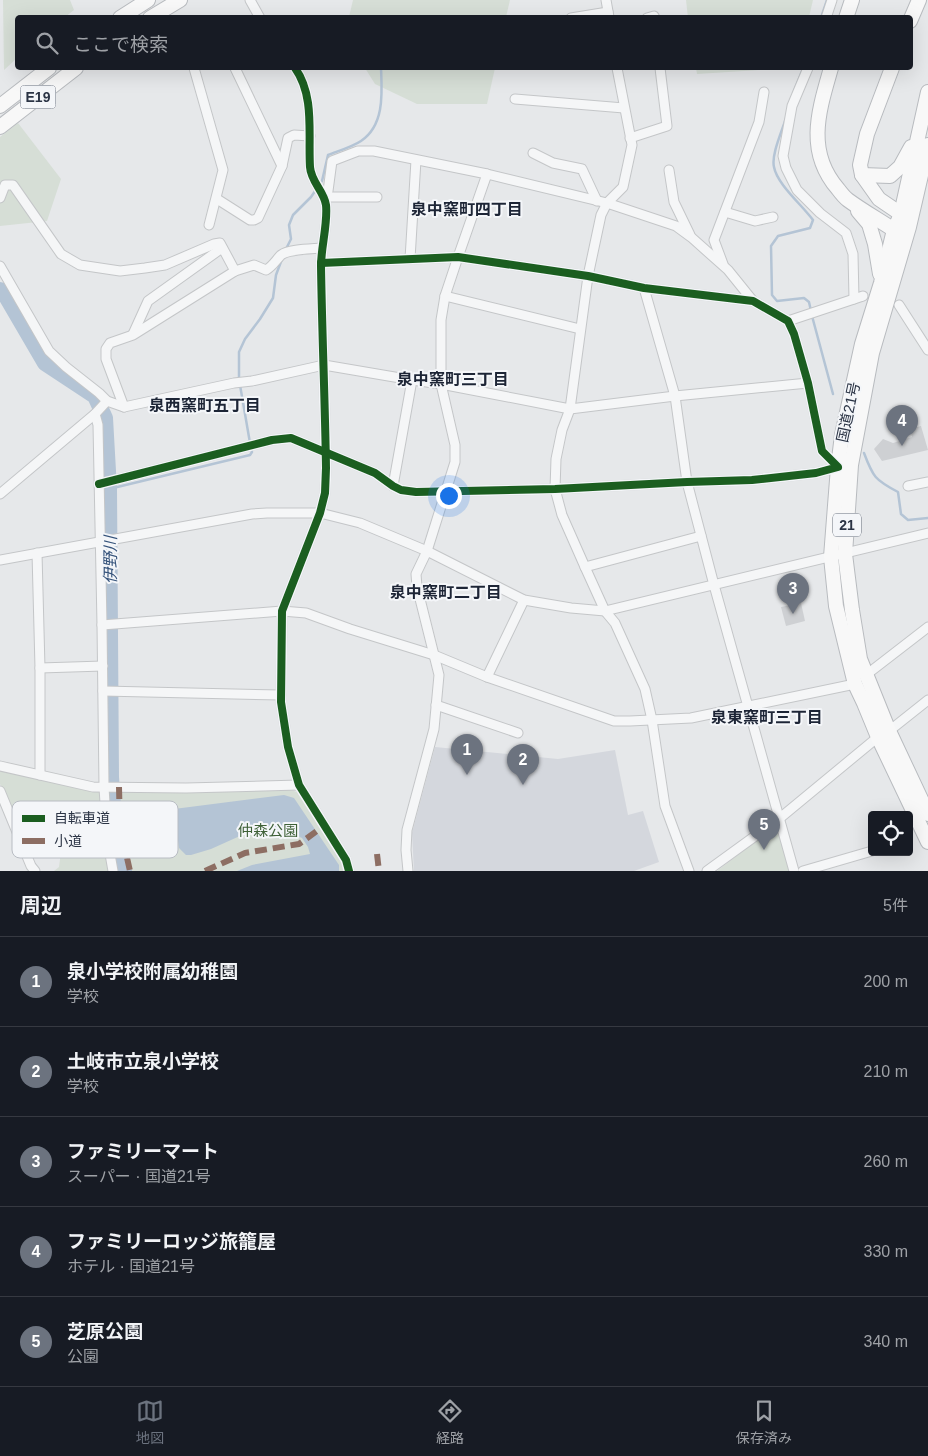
<!DOCTYPE html>
<html lang="ja">
<head>
<meta charset="utf-8">
<style>
	:root { --surface:#171b24; --page:#20242c; --text:#f1f3f6; --muted:#9ea1a6; --line:#363941; --accent:#6c737f }
	body { margin:0; font-family:Helvetica,"Noto Sans JP",sans-serif; background:var(--page); color:var(--text) }
	.controls { position:absolute; right:15px; bottom:15px; display:grid; overflow:hidden; border-radius:5px; box-shadow:0 5px 20px #0002 }
	.controls button { width:45px; height:45px; display:grid; place-items:center; padding:0; border:0; border-bottom:1px solid var(--line); background:var(--surface); color:var(--text); font:25px sans-serif }
	.you { position:absolute; left:448px; top:495px; width:18px; height:18px; margin:-12px; border:4px solid #fff; border-radius:50%; background:#1a73e8; box-shadow:0 0 0 8px #1a73e833 }
	.badge { display:grid; place-items:center; width:32px; height:32px; border-radius:50%; background:var(--accent); color:#fff; font-size:16px; font-weight:700 }
	.pin { position:absolute; translate:-50% -41px; filter:drop-shadow(0 1px 2px #0008) }
	.pin::after { content:''; position:absolute; top:26px; width:18px; height:15px; background:inherit; clip-path:polygon(0 0,100% 0,50% 100%) }
	.list { margin:0; padding:0; list-style:none }
	h2 { display:flex; justify-content:space-between; align-items:center; height:65px; margin:0; padding:0 20px; font-size:21px }
	h2 small { font-size:16px; font-weight:400; color:var(--muted) }
	.list li { display:grid; grid-template-columns:32px 1fr auto; gap:15px; align-items:center; box-sizing:border-box; height:90px; padding:0 20px; border-top:1px solid var(--line) }
	.list b { display:block; font-size:19px; white-space:nowrap }
	.list p { margin:0; font-size:16px; white-space:nowrap; color:var(--muted) }
	.list em { font-size:16px; font-style:normal; color:var(--muted) }
	.icon { flex:none; width:28px; height:28px; fill:none; stroke:currentColor; stroke-width:2; stroke-linecap:round; stroke-linejoin:round }
	.map { position:relative; flex:none; width:928px; height:871px; overflow:hidden }
	.search { position:absolute; background:var(--surface); box-shadow:0 5px 20px #0002; left:15px; right:15px; top:15px; height:55px; display:flex; align-items:center; gap:12px; box-sizing:border-box; padding:0 18px; border-radius:5px; color:var(--muted); font-size:19px }
	.sheet { height:515px; background:var(--surface) }
	nav { display:flex; justify-content:space-around; align-items:center; box-sizing:border-box; height:70px; border-top:1px solid var(--line); background:var(--surface); font-size:14px; color:var(--muted) }
	nav a { display:grid; justify-items:center; gap:2px }
	nav .on { color:var(--accent) }
	.map>svg:first-child { display:block }
	.built { fill:#d4d7dd }
	.green { fill:#d6ded6 }
	.water { fill:#b4c4d5 }
	.lines { fill:none; stroke-linecap:round; stroke-linejoin:round }
	.stream { stroke:#b4c4d5; stroke-width:2.5 }
	.river { stroke:#b4c4d5; stroke-width:16 }
	.building { fill:#ced0d3 }
	.minor-casing { stroke:#c4c6c8; stroke-width:11 }
	.highway-casing { stroke:#b8bbbf; stroke-width:16 }
	.minor { stroke:#f5f6f7; stroke-width:9 }
	.highway { stroke:#f8f8f8; stroke-width:14 }
	.quiet { stroke:#8d6e63; stroke-width:6; stroke-dasharray:12 6; stroke-linecap:butt }
	.cycleway-casing { stroke:#f4f6f9; stroke-width:11 }
	.cycleway { stroke:#1b5e20; stroke-width:8 }
	.labels { text-anchor:middle; dominant-baseline:central; stroke-width:4; stroke-linejoin:round; paint-order:stroke }
	.shield { fill:#f4f6f9; stroke:#676e7b; stroke-width:1 }
	.shield-label { font-size:14px; font-weight:bold; fill:#2b3445 }
	.street-label { font-size:15px; fill:#2b3445; stroke:#f4f6f9 }
	.park-label { font-size:15px; fill:#3f6138; stroke:#f4f6f9 }
	.neighbourhood-label { font-size:16px; font-weight:bold; fill:#1d2536; stroke:#f4f6f9 }
	.water-label { font-size:16px; font-style:italic; fill:#34527a; stroke:#f4f6f9 }
	.key { fill:#f4f6f9; stroke:#b8bcc3; stroke-width:1 }
	.key-label { font-size:14px; fill:#2b3445 }
</style>
</head>
<body>
<div class="map">
<svg width="928" height="871" viewBox="0 0 928 871">
	<rect width="100%" height="100%" fill="#e6e8ea"/>
	<polygon class="built" points="435,747 558,759 615,750 628,815 643,811 659,862 634,871 414,871 412,833"/>
	<g class="green">
		<polygon points="3,0 70,0 74,10 65,17 18,18 17,58 4,70"/>
		<polygon points="353,0 510,0 506,17 349,17"/>
		<polygon points="686,0 813,0 809,17 688,18"/>
		<polygon points="365,68 495,68 487,104 417,104 375,84"/>
		<polygon points="696,68 789,68 697,74"/>
		<polygon points="18,123 61,179 47,221 0,226 0,137"/>
		<polygon points="2,770 95,791 284,788 297,792 339,856 345,871 54,871 59,867 64,829 27,845 0,784 0,772"/>
		<polygon points="774,827 780,830 790,871 717,871"/>
	</g>
	<polygon class="water" points="284,795 294,798 339,865 339,871 237,871 252,865 310,854 308,847 302,838 291,833 251,831 211,849 191,855 186,855 179,848 174,809"/>
	<g class="lines">
		<g class="stream">
			<polyline points="821,18 827,0"/>
			<polyline points="794,91 803,69"/>
			<path d="M786 118C782 131 771 155 774 167 777 184 802 205 813 220L810 228 778 236 771 246 772 295 777 301 804 298 809 302 811 311"/>
			<path d="M286 249 291 239 289 225 293 215 311 197 322 181 328 155C338 151 352 147 361 141 385 125 382 92 381 68"/>
			<polyline points="812,316 833,394"/>
			<polyline points="239,379 239,352 245,339 260,319 273,298 276,275 282,259"/>
			<polyline points="240,385 250,443"/>
			<path d="M864 453C873 477 875 480 898 492L901 514 908 520 928 518"/>
			<polyline points="109,489 250,455 252,452 251,448"/>
		</g>
		<polyline class="river" points="0,290 3,291 45,363 95,396 105,418 109,489 111,777 115,833 124,871"/>
	</g>
	<g class="building">
		<polygon points="921,426 928,450 882,461 874,449 883,439 893,443 912,437 910,429"/>
		<polygon points="801,603 805,621 786,626 781,607"/>
	</g>
	<g class="lines">
		<g class="minor-casing">
			<g id="minor">
				<polyline points="250,0 260,18"/>
				<polyline points="606,0 609,17"/>
				<polyline points="571,18 608,12"/>
				<polyline points="647,18 654,16 655,18"/>
				<polyline points="826,18 832,0"/>
				<polyline points="194,68 223,170 209,225"/>
				<polyline points="235,68 282,166"/>
				<path d="M295 68C315 96 308 134 310 167 311 182 324 191 326 205 328 223 321 247 321 266 322 333 325 400 326 468L325 493 320 513 282 611 281 702 288 747 299 785 346 860 349 871"/>
				<polyline points="617,68 632,145 623,187 607,203 601,215 588,276 570,409 562,430 556,459 555,489 562,515 585,567 605,611 615,623 645,689 652,720 665,806 689,871"/>
				<polyline points="808,68 792,106 783,156 786,168 797,190 820,213 846,233 853,254 854,299"/>
				<polyline points="515,99 624,108"/>
				<polyline points="630,138 667,126 660,68"/>
				<polyline points="533,153 553,163 582,169 597,201"/>
				<polyline points="669,170 674,202 690,235"/>
				<polyline points="325,197 328,191 332,161 358,151 374,151 487,174 607,203 676,226 691,237 728,270 753,301"/>
				<polyline points="325,197 377,197"/>
				<polyline points="0,198 5,185 13,185 61,254 80,265 120,271 145,268 165,265 214,244 220,243 235,271"/>
				<polyline points="217,199 250,220 254,220 258,218 282,166 288,138 294,135 310,136"/>
				<polyline points="725,212 755,221 773,217"/>
				<polyline points="410,259 416,160"/>
				<polyline points="723,264 714,240 759,122 764,92"/>
				<polyline points="0,266 49,351 66,367 99,393 107,401 124,407 234,383 252,381 324,365 412,380 441,384 570,409 675,396 808,383"/>
				<polyline points="644,288 675,396 687,482 714,585 794,871"/>
				<polyline points="445,296 580,329"/>
				<polyline points="899,305 928,350"/>
				<polyline points="788,321 863,296"/>
				<polyline points="133,334 148,301 222,248"/>
				<path d="M124 407 106 359V349L110 343 133 335 235 271 254 265 266 270C273 266 276 260 281 255 289 249 312 249 322 248"/>
				<polyline points="95,414 98,425 102,625 104,787 107,837 113,871"/>
				<polyline points="99,484 272,440 291,438 375,473 393,486 401,490 416,492 555,489 687,482 752,480 816,473 838,467 822,451 808,383 794,334 788,321 753,301 644,288 588,276 458,257 321,263"/>
				<polyline points="393,486 412,380"/>
				<polyline points="908,486 928,482"/>
				<polyline points="0,494 95,414 107,401"/>
				<polyline points="37,553 40,668 40,775"/>
				<polyline points="0,560 252,514 267,513 320,513 360,523 427,551 524,600 571,608 605,611 928,533"/>
				<polyline points="585,567 701,536"/>
				<polyline points="102,625 282,611 306,613 350,629 434,655 487,677 614,721 630,721 691,718 855,684"/>
				<polyline points="40,668 103,666"/>
				<polyline points="866,675 928,627"/>
				<polyline points="487,677 524,600"/>
				<polyline points="103,691 281,695"/>
				<polyline points="436,705 518,733"/>
				<polyline points="0,766 93,787 186,788 299,785"/>
				<polyline points="0,791 31,866 35,871"/>
				<polyline points="408,871 406,850 407,830 434,729 439,675 417,587 416,574 427,551 455,462 455,445 441,384 441,320 445,296 458,257 487,174"/>
				<polyline points="707,871 780,818 878,737 889,731 928,700"/>
				<polyline points="803,871 872,851"/>
			</g>
		</g>
		<g class="highway-casing">
			<g id="highway">
				<polyline points="120,18 148,0"/>
				<polyline points="150,18 180,0"/>
				<polyline points="846,18 852,0"/>
				<polyline points="910,21 919,0"/>
				<path d="M831 68C819 110 805 151 838 189 841 193 844 197 848 200 863 211 879 220 894 230L903 228"/>
				<polyline points="892,68 867,134 860,165 862,175 879,199 901,214 905,221"/>
				<polyline points="928,92 901,214 894,230 881,283 862,344 842,435 838,467 831,557 836,606 855,684 864,703 878,737 928,842"/>
				<polyline points="0,106 49,68"/>
				<polyline points="0,127 76,68"/>
				<polyline points="928,145 909,227 872,353 851,465 845,554 852,610 860,659 889,731 928,814"/>
				<polyline points="862,175 890,176 900,167 911,147"/>
				<polyline points="858,211 869,224 875,244 880,274"/>
			</g>
		</g>
		<use href="#minor" class="minor"/>
		<use href="#highway" class="highway"/>
		<g class="quiet">
			<polyline points="119,787 120,827 130,871"/>
			<polyline points="377,854 379,871"/>
			<polyline points="205,871 245,853 299,844 325,825"/>
		</g>
		<g class="cycleway-casing">
			<g id="cycleway">
				<path d="M295 68C315 96 308 134 310 167 311 182 324 191 326 205 328 223 321 247 321 266 322 333 325 400 326 468L325 493 320 513 282 611 281 702 288 747 299 785 346 860 349 871"/>
				<polyline points="99,484 272,440 291,438 375,473 393,486 401,490 416,492 555,489 687,482 752,480 816,473 838,467 822,451 808,383 794,334 788,321 753,301 644,288 588,276 458,257 321,263"/>
			</g>
		</g>
		<use href="#cycleway" class="cycleway"/>
	</g>
	<g class="labels">
		<g class="shield">
			<rect x="20.5" y="85.5" width="35" height="23" rx="4"/>
			<rect x="833" y="513.5" width="28" height="23" rx="4"/>
		</g>
		<g class="shield-label">
			<text x="38" y="97">E19</text>
			<text x="847" y="525">21</text>
		</g>
		<g class="street-label">
			<text transform="translate(848 412) rotate(-78)">国道21号</text>
		</g>
		<g class="park-label">
			<text x="268" y="830">仲森公園</text>
		</g>
		<g class="neighbourhood-label">
			<text x="467" y="209">泉中窯町四丁目</text>
			<text x="453" y="379">泉中窯町三丁目</text>
			<text x="205" y="405">泉西窯町五丁目</text>
			<text x="446" y="592">泉中窯町二丁目</text>
			<text x="767" y="717">泉東窯町三丁目</text>
		</g>
		<g class="water-label">
			<text transform="translate(110 560) rotate(-90)">伊野川</text>
		</g>
	</g>
	<rect x="12" y="801" width="166" height="57" rx="8" class="key"/>
	<rect x="22" y="815" width="23" height="7" fill="#1b5e20"/>
	<rect x="22" y="838" width="23" height="6" fill="#8d6e63"/>
	<g class="key-label">
		<text x="54" y="823">自転車道</text>
		<text x="54" y="846">小道</text>
	</g>
</svg>
<div class="controls">
<button><svg class="icon" aria-label="locate" viewBox="0 0 24 24"><circle cx="12" cy="12" r="6"/><path d="M12 2v4M12 18v4M2 12h4M18 12h4"/></svg></button>
</div>
<div class="you"></div>
<div class="pin badge" style="left:467px;top:775px">1</div>
<div class="pin badge" style="left:523px;top:785px">2</div>
<div class="pin badge" style="left:793px;top:614px">3</div>
<div class="pin badge" style="left:902px;top:446px">4</div>
<div class="pin badge" style="left:764px;top:850px">5</div>
<div class="search"><svg class="icon" aria-label="search" viewBox="0 0 24 24"><circle cx="10" cy="10" r="6"/><path d="M15 15l6 6"/></svg>ここで検索</div>
</div>
<section class="sheet">
<h2>周辺<small>5件</small></h2>
<ul class="list">
<li><span class="badge">1</span><div><b>泉小学校附属幼稚園</b><p>学校</p></div><em>200 m</em></li>
<li><span class="badge">2</span><div><b>土岐市立泉小学校</b><p>学校</p></div><em>210 m</em></li>
<li><span class="badge">3</span><div><b>ファミリーマート</b><p>スーパー · 国道21号</p></div><em>260 m</em></li>
<li><span class="badge">4</span><div><b>ファミリーロッジ旅籠屋</b><p>ホテル · 国道21号</p></div><em>330 m</em></li>
<li><span class="badge">5</span><div><b>芝原公園</b><p>公園</p></div><em>340 m</em></li>
</ul>
</section>
<nav>
<a class="on"><svg class="icon" aria-label="map" viewBox="0 0 24 24"><path d="M3 6l6-2 6 2 6-2v14l-6 2-6-2-6 2zM9 4v14M15 6v14"/></svg>地図</a>
<a><svg class="icon" aria-label="directions" viewBox="0 0 24 24"><path d="M12 3l9 9-9 9-9-9zM9 14v-3h6M13 9l2 2-2 2"/></svg>経路</a>
<a><svg class="icon" aria-label="saved" viewBox="0 0 24 24"><path d="M7 4h10v16l-5-4-5 4z"/></svg>保存済み</a>
</nav>
</body>
</html>
